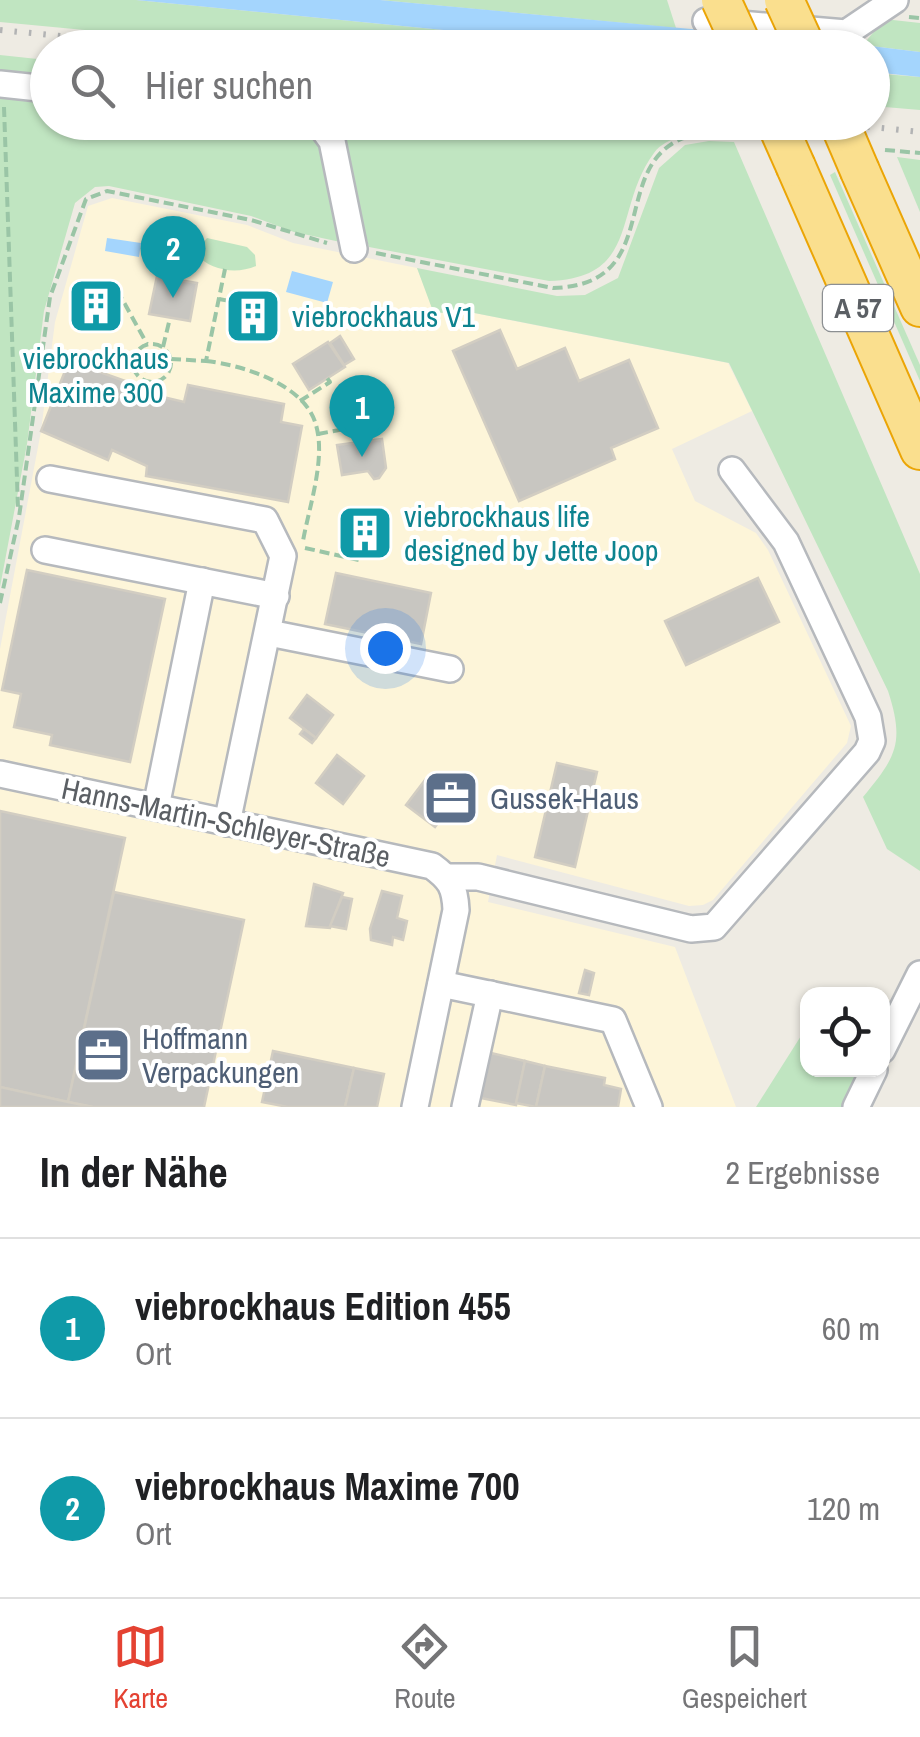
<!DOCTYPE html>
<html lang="de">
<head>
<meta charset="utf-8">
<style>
	:root { --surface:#fff; --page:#f6f6f6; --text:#202124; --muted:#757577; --line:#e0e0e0; --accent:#e44232 }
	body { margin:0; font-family:"Archivo Narrow",sans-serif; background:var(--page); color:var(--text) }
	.controls { position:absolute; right:30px; bottom:30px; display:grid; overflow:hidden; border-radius:20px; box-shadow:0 2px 8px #0004 }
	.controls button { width:90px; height:90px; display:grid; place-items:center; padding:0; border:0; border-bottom:2px solid var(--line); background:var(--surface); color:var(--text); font:50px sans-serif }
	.you { position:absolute; left:385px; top:648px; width:35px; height:35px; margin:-25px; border:8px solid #fff; border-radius:50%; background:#1a73e8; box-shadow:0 0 0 15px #1a73e833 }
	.badge { display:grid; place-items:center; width:65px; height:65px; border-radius:50%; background:var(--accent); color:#fff; font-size:32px; font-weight:700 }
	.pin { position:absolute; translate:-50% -82px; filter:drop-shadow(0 2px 5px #0008) }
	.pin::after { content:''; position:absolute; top:52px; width:35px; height:30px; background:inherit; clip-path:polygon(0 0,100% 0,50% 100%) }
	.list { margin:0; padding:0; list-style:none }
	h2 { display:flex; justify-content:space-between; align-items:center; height:130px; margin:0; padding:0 40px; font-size:42px }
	h2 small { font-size:32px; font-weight:400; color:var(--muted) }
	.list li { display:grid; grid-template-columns:65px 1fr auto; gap:30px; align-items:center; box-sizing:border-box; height:180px; padding:0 40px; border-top:2px solid var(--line) }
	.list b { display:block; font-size:38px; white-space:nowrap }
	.list p { margin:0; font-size:32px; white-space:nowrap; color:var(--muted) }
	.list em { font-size:32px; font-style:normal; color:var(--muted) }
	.icon { flex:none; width:55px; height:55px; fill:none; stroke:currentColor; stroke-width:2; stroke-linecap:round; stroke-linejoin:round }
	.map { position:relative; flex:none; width:920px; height:1107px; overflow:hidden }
	.search { position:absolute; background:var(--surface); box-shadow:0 2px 8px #0004; left:30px; right:30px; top:30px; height:110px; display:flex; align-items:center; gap:25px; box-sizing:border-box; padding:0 35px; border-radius:55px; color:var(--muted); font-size:38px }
	.sheet { height:490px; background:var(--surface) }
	nav { display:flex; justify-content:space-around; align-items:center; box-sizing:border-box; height:140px; border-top:2px solid var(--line); background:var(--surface); font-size:28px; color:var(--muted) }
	nav a { display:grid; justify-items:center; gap:5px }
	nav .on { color:var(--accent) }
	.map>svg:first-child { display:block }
	.commercial { fill:#fdf5d9 }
	.green { fill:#c0e5c1 }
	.water { fill:#a4d5fd }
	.building { fill:#c8c6c1; stroke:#d2cdc2; stroke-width:2.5 }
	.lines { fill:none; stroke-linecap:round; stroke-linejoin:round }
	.minor-casing { stroke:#b6b9bd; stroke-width:30 }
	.highway-casing { stroke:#eba506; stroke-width:42 }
	.path { stroke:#9ac5a6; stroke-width:4; stroke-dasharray:10 5; stroke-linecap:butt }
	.minor { stroke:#fff; stroke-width:25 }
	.highway { stroke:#fadf8e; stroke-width:38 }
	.rail { stroke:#b2b3b4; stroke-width:6; stroke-dasharray:2.5 12; stroke-linecap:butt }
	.highway-bridge-casing { stroke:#eba506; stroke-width:42; stroke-linecap:butt }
	.highway-bridge { stroke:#fadf8e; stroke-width:38 }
	.labels { text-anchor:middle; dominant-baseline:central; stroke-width:8; stroke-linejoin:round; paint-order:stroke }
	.shield { fill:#fff; stroke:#8c8f92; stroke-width:2.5 }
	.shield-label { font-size:28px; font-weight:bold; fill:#5b5f64 }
	.culture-label { font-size:30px; fill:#0d838f; stroke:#fff; text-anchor:start }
	.service-label { font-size:30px; fill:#4e5e75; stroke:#fff; text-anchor:start }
	.street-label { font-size:30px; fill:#5b5f64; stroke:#fff }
</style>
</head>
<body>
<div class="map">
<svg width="920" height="1107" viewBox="0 0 920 1107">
	<rect width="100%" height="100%" fill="#eeebe3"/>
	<polygon class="commercial" points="112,198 247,225 293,243 417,268 435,314 459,310 728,363 752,411 672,449 695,501 756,533 768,550 851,726 847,743 713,900 703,905 689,906 497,855 488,902 675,947 736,1107 0,1107 0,649 41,431 55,322 88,206"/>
	<g class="green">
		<polygon points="0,0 136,0 619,47 264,47 0,22"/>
		<polygon points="380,0 667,0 676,28"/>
		<polygon points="884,19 920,23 920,52 863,45"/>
		<polygon points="0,55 47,60 47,83 0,79"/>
		<polygon points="872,73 920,77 920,110 873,106"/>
		<polygon points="0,91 47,95 48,122 306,123 321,136 345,243 294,232 251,216 109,186 95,187 75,203 44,311 27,444 0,587"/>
		<path d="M326 123H706C695 136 667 135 654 153 613 208 641 278 549 281L369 247 337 141Z"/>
		<path d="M709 141 734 142 920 574V871L887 849 863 797C896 757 905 743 888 691L729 363 459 310 434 314 417 268 557 296 585 295 618 278 659 168 685 145Z"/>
		<polygon points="897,157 920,160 920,212"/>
		<polygon points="835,172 920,365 920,381 830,175"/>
		<path d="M207 238 247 247 255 255 256 266C235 275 209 270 195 253Z"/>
		<polygon points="806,1028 808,1070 864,1072 847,1107 756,1107"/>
	</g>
	<g class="water">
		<polygon points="136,0 380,0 863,45 920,52 920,77 873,72 872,48 619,47"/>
		<polygon points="107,238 141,243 139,257 105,251"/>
		<polygon points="292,271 333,282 327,303 286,292"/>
	</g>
	<g class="building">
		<polygon points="157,276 197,283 190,321 149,314"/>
		<polygon points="99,283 117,316 93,330 74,296"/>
		<polygon points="242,292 273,298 265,335 235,328"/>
		<polygon points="500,330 517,369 565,348 579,381 629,360 658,428 611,448 615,459 519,501 453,351"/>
		<polygon points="340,336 354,359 344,365 330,343"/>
		<polygon points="328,342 345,367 309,390 293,364"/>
		<polygon points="69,361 139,386 133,396 161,403 163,397 184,402 188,385 284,404 281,422 302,426 288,502 146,476 147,466 112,450 108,460 41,431"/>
		<polygon points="382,439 386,468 379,478 374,479 368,471 342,475 337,445"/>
		<polygon points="348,509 390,517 382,557 340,548"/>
		<polygon points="27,570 165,599 130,762 50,745 52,735 14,727 21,694 2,690"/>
		<polygon points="336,573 431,593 421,644 325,624"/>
		<polygon points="758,578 779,622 686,665 665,621"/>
		<polygon points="307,695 333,715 316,738 290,718"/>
		<polygon points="304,729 316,738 312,743 300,734"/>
		<polygon points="337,755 364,776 343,804 316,783"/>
		<polygon points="557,763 597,772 575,867 535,857"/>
		<polygon points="425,780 454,802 435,827 406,805"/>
		<polygon points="0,811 125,838 68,1102 0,1087"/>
		<polygon points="314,884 343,893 330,928 306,926"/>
		<polygon points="382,891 402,896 397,918 407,921 403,940 393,937 392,945 371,940 370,929"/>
		<polygon points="114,892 244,920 204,1107 93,1107 68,1102"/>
		<polygon points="342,897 352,899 346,929 330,926"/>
		<polygon points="585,970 594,973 589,995 579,993"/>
		<polygon points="273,1051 354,1068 345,1107 288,1107 262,1102"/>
		<polygon points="491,1053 525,1061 516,1105 481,1098"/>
		<polygon points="525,1061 545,1066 536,1107 516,1103"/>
		<polygon points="545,1066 605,1078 604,1085 621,1089 618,1107 536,1107"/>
		<polygon points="354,1068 384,1074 377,1107 345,1107"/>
		<polygon points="0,1087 68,1102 93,1107 0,1107"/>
	</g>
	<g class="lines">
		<g class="minor-casing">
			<g id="minor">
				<polyline points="706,21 846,33 895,0"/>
				<polyline points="0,84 48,89"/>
				<polyline points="318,122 332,141 354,249"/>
				<polyline points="50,479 265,520 283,556 227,823"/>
				<polyline points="45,550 276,596"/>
				<polyline points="269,633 450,669"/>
				<path d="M0 774 432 866C450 879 455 887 456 910L415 1107"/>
				<polyline points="156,807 202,581"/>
				<polyline points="448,877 478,877 691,929 714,927 867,752 872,741 868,717 786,542 732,470"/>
				<polyline points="441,984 613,1020 649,1107"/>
				<polyline points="882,1050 920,974"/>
				<polyline points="465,1107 490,994"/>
				<polyline points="856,1107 874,1070"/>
			</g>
		</g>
		<g class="highway-casing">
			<g id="highway">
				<polyline points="796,167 920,450"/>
				<polyline points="860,171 920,307"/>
			</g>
		</g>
		<g class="path">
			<polyline points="909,17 920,18"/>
			<polyline points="4,107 18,508"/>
			<polyline points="885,150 920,153"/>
			<path d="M376 253 553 288C661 285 612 177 675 142 698 129 727 135 751 138"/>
			<polyline points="105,294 116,288 147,344"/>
			<polyline points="219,299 240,303"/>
			<circle cx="152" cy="363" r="19"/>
			<polyline points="163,347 170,318"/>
			<polyline points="171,359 206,361 225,269"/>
			<path d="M206 361C242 365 305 384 316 425 326 459 309 507 303 541"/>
			<polyline points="148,400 152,382"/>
			<polyline points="300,401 330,382 327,378"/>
			<polyline points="318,434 355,427 358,440"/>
			<polyline points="305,548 359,560 360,553"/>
			<polyline points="0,603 19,517 50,297 86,199 107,191 251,220 327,243"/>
		</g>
		<use href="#minor" class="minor"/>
		<use href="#highway" class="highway"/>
		<g class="rail">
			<polyline points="0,30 183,48"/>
			<polyline points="824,122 920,132"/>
		</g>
		<g class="highway-bridge-casing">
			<g id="highway-bridge">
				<polyline points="721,0 743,48"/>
				<polyline points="784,0 806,48"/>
				<polyline points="776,122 796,167"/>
				<polyline points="839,122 860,171"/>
			</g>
		</g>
		<use href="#highway-bridge" class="highway-bridge"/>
	</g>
	<defs>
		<g id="building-square" transform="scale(2.875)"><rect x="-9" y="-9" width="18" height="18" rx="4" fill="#0f9aa8" stroke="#fff"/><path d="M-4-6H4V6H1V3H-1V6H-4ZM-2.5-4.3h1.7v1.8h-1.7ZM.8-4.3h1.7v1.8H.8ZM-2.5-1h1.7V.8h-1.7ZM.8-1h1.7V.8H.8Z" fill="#fff"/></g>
		<g id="office-square" transform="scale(2.875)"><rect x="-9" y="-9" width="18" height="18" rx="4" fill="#5c6f8a" stroke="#fff"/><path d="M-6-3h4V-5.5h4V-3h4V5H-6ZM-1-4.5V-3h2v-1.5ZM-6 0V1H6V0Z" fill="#fff"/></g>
	</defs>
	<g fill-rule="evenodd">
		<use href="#building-square" x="96" y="306"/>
		<use href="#building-square" x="253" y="316"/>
		<use href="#building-square" x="365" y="533"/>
		<use href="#office-square" x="451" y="798"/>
		<use href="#office-square" x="103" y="1055"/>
	</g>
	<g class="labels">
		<rect class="shield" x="823" y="285" width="70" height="46" rx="8"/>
		<g class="shield-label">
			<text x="858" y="308">A 57</text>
		</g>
		<g class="culture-label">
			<text x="292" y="316">viebrockhaus V1</text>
			<text x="96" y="358" text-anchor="middle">viebrockhaus<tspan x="96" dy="34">Maxime 300</tspan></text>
			<text x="404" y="516">viebrockhaus life<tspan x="404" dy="34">designed by Jette Joop</tspan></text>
		</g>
		<g class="service-label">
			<text x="490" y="798">Gussek-Haus</text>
			<text x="142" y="1038">Hoffmann<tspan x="142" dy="34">Verpackungen</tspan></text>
		</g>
		<g class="street-label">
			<text transform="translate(226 822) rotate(12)">Hanns-Martin-Schleyer-Straße</text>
		</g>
	</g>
</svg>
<div class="controls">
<button><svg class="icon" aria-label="locate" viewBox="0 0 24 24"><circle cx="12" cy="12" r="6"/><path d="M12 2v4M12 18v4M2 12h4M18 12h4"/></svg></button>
</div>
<div class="you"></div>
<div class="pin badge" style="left:362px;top:457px;background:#0f9aa8">1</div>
<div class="pin badge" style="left:173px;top:298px;background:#0f9aa8">2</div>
<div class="search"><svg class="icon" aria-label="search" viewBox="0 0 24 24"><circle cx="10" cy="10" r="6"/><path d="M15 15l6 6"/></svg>Hier suchen</div>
</div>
<section class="sheet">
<h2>In der Nähe<small>2 Ergebnisse</small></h2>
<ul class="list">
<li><span class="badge" style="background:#0f9aa8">1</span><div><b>viebrockhaus Edition 455</b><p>Ort</p></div><em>60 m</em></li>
<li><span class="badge" style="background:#0f9aa8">2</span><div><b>viebrockhaus Maxime 700</b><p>Ort</p></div><em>120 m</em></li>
</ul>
</section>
<nav>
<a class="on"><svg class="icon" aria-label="map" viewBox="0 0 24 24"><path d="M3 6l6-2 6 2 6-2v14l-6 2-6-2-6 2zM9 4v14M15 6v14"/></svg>Karte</a>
<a><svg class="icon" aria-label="directions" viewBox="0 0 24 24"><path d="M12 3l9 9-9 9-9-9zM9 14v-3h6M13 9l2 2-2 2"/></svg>Route</a>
<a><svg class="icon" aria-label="saved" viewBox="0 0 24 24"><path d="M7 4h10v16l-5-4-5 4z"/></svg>Gespeichert</a>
</nav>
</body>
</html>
